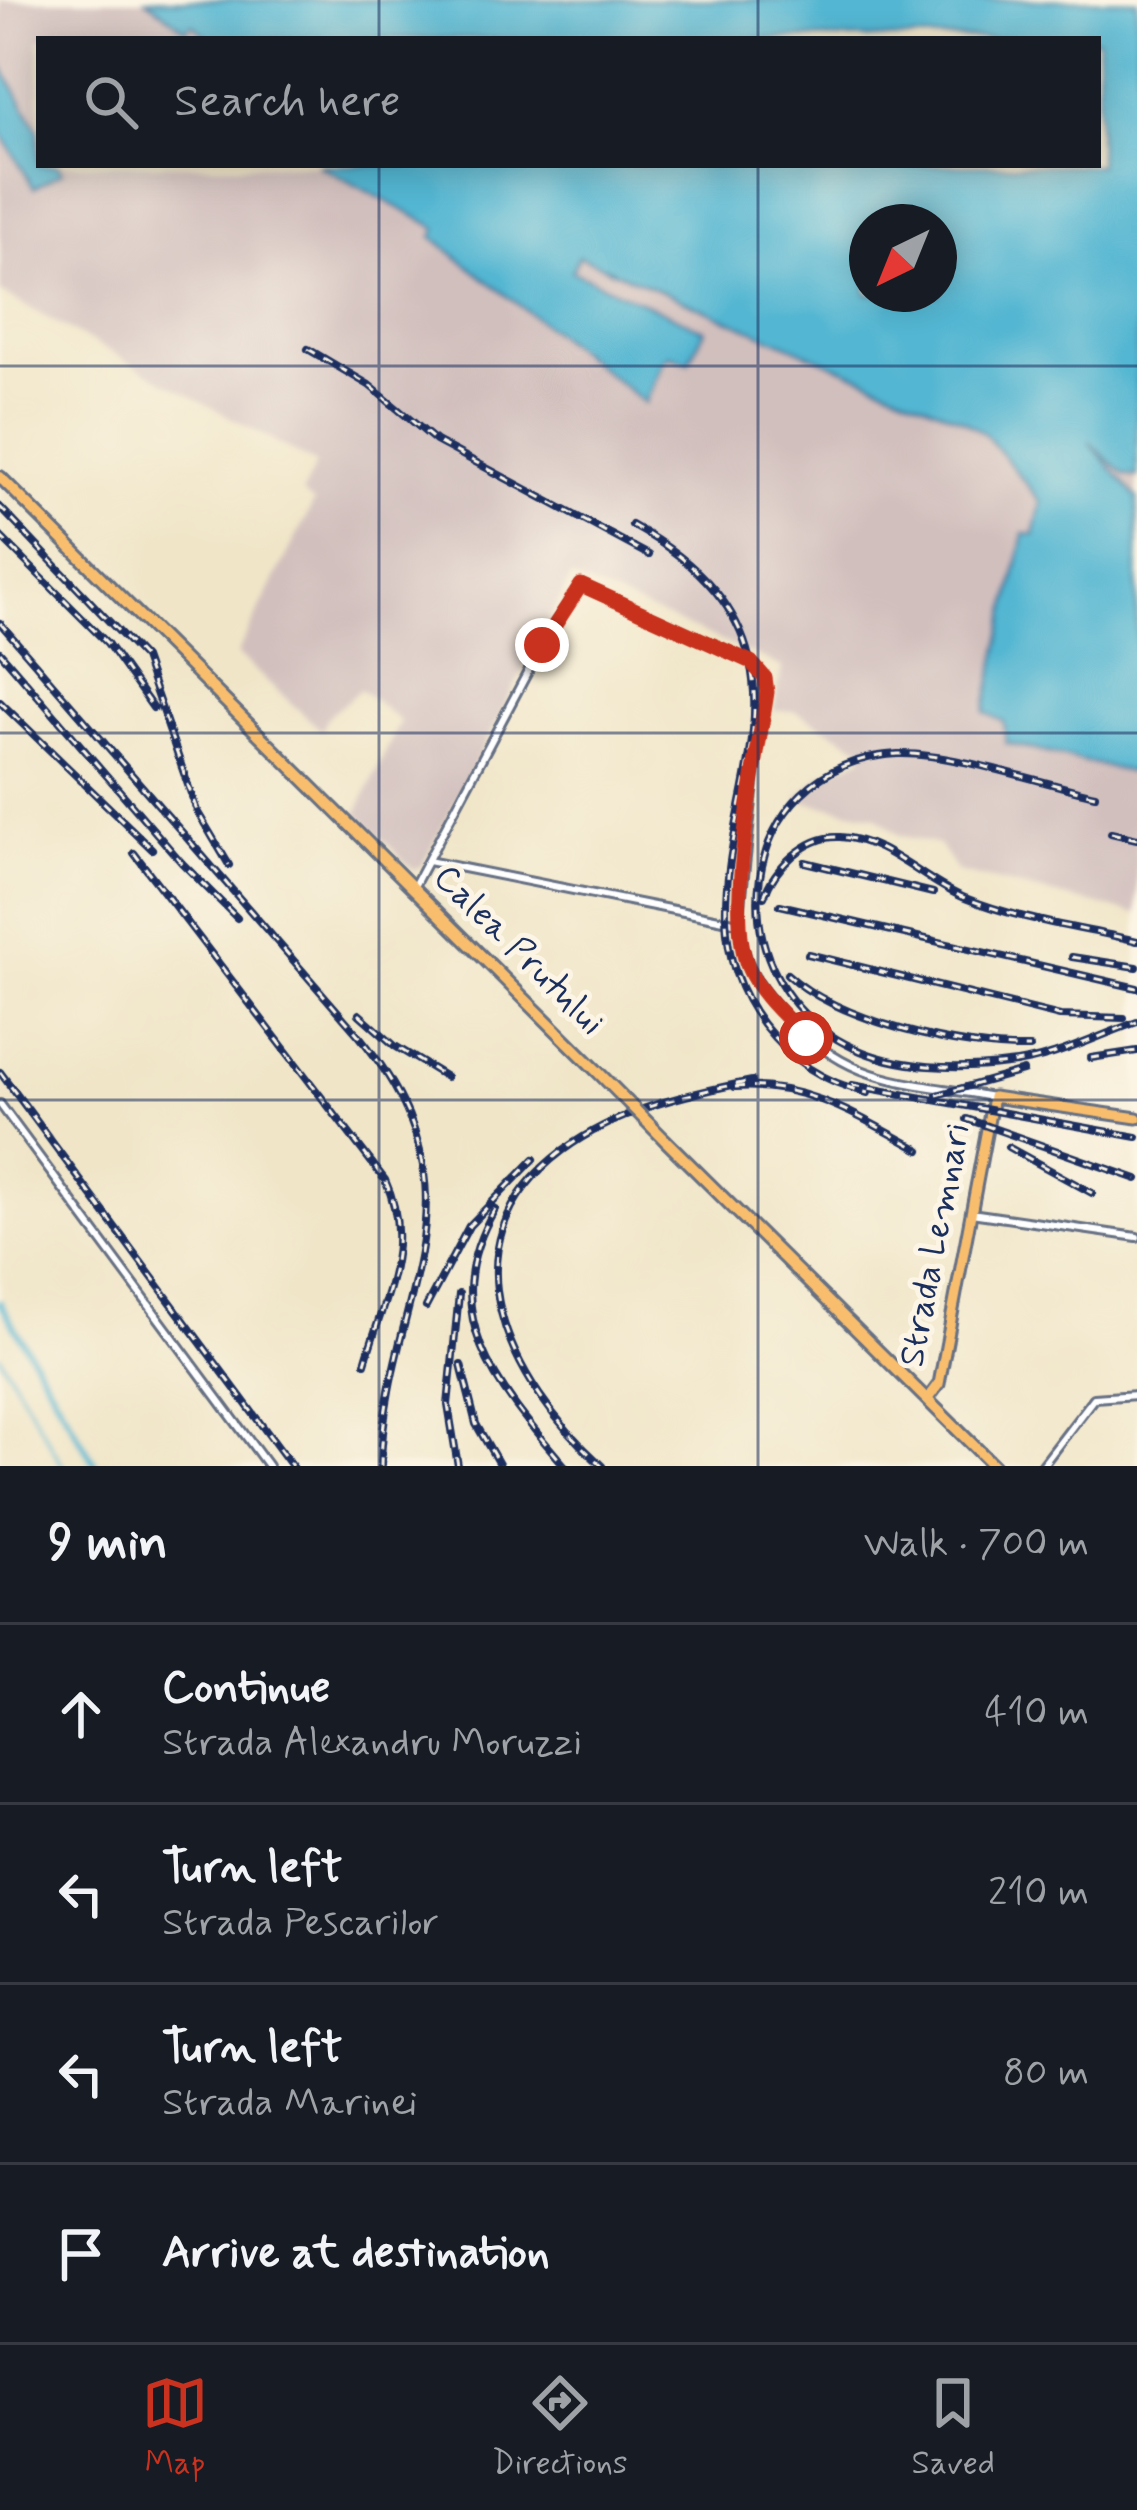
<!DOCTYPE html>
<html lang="en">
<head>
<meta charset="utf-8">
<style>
	:root { --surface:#171b24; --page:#20242c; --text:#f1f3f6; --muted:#9ea1a6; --line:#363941; --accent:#c8321e }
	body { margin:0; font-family:Mynerve,sans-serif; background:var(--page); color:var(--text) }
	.compass { position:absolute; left:849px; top:204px; width:108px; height:108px; border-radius:50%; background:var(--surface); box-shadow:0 6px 30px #0003; rotate:223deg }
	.stop { position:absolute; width:36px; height:36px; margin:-27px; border:9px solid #c8321e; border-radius:50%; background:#fff }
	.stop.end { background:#c8321e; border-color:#fff; box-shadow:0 3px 12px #0008 }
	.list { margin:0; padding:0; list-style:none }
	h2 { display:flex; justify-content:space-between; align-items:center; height:156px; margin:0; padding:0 48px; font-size:51px }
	h2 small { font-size:39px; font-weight:400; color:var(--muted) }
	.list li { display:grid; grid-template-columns:78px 1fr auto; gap:36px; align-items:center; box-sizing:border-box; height:180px; padding:0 48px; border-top:3px solid var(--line) }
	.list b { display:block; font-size:45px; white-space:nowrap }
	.list p { margin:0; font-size:39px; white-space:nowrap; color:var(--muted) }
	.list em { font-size:39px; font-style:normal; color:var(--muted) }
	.icon { flex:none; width:66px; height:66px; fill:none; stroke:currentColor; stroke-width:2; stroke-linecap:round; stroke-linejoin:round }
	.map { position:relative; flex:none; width:1137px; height:1466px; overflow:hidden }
	.search { position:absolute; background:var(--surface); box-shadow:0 6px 30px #0003; left:36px; right:36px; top:36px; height:132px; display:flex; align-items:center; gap:30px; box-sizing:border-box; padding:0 42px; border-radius:0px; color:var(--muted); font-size:45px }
	.sheet { height:876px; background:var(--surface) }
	nav { display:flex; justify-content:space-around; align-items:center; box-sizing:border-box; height:168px; border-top:3px solid var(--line); background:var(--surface); font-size:33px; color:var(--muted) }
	nav a { display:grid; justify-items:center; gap:6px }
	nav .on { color:var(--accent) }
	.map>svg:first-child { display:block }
	.industrial { fill:#d1bfbd }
	.water { fill:#53b6d2; stroke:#377298; stroke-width:3; fill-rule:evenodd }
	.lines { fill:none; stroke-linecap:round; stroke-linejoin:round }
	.stream { stroke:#53b6d2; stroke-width:3 }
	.canal { stroke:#53b6d2; stroke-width:6 }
	.minor-casing { stroke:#666f83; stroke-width:12 }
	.major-casing { stroke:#666f83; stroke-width:15 }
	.highway-casing { stroke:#666f83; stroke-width:16 }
	.minor { stroke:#fff; stroke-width:6 }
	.major { stroke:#f9be6d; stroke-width:9 }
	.highway { stroke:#f9be6d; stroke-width:10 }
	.rail-casing { stroke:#1b2f5e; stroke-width:8 }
	.rail { stroke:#fcf5e5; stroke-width:3; stroke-dasharray:9; stroke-linecap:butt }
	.highway-bridge-casing { stroke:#666f83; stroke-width:16; stroke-linecap:butt }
	.highway-bridge { stroke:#f9be6d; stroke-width:10 }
	.route { stroke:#c8321e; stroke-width:15 }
	.grid { fill:none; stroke:#1b2f5e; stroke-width:3; stroke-opacity:0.55 }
	.labels { text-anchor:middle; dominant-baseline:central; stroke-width:10; stroke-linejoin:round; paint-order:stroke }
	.street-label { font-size:36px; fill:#1b2f5e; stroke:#fcf5e5 }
</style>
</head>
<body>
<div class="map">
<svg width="1137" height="1466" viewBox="0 0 1137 1466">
	<rect width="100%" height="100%" fill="#fcf5e5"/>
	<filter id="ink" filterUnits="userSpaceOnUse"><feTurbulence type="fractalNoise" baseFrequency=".00833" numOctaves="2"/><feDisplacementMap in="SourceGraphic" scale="24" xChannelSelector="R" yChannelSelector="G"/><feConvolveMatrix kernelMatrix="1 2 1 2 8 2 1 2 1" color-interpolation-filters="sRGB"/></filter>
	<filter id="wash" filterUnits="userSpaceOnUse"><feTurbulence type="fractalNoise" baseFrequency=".004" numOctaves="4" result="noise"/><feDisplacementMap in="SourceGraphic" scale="48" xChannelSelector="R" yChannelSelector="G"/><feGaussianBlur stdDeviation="2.7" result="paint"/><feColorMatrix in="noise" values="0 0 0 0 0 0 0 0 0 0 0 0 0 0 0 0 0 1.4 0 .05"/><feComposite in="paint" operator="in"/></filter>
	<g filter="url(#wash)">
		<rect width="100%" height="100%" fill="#f0e5c7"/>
		<polygon class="industrial" points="0,0 146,0 186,30 191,24 210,39 39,39 39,165 451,165 579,255 964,420 986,435 1041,502 1093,440 1124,474 1137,477 1137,914 957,872 939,845 899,835 876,816 801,801 797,798 821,775 864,757 861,747 795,711 774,711 782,667 571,577 422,866 413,870 357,813 400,721 360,689 326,719 322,731 237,654 314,502 302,494 316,464 0,292"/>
		<g class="water">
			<path d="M146 0H1137V477L1125 475 1089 442 1137 498V774L1006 743 1004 722 985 712 1024 534 1034 535 1041 502 986 435 964 420 579 256 572 271 705 330 689 362 669 355 664 360 645 403 457 257 433 237 437 228 318 165H1098V39H210L192 24 186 30ZM939 222V294H867V222Z"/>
			<polygon points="0,63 39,131 39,165 58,165 62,172 34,188 0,131"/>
		</g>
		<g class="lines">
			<polyline class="stream" points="0,1356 63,1466"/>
			<polyline class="canal" points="0,1302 96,1466"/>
		</g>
	</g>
	<g filter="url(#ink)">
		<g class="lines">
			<g class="minor-casing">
				<g id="minor">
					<polyline points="428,861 739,923"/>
					<path d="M413 888 549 632 581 585 751 662 765 678 739 923C743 961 756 985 783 1013 850 1086 901 1080 993 1097"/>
					<polyline points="0,1104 268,1466"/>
					<polyline points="971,1213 1137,1237"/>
					<polyline points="1042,1466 1094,1398 1137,1395"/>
				</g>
			</g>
			<g class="major-casing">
				<polyline id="major" points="927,1400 939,1384 993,1097 1137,1118"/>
			</g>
			<g class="highway-casing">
				<g id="highway">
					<polyline points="0,477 596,1070"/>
					<polyline points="665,1140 994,1466"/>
				</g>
			</g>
			<use href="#minor" class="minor"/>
			<use href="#major" class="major"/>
			<use href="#highway" class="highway"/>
			<g class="rail-casing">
				<g id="rail">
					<polyline points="308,349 369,385 436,441 649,555"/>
					<polyline points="0,507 144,658 197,811 229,865"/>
					<path d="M632 525C891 670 638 861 763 1024 793 1062 821 1081 868 1093"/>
					<polyline points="0,536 107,643 153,708"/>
					<path d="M0 623 360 1037C493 1201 384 1297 381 1466"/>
					<polyline points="0,652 182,863 237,918"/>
					<polyline points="0,702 152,849"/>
					<path d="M1095 795C1042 783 949 752 898 754 734 762 708 981 854 1048 898 1069 959 1070 1007 1064 1051 1060 1095 1037 1137 1022"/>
					<polyline points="1111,833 1137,839"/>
					<path d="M134 853 385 1180C415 1245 383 1299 365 1363"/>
					<polyline points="805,862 933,893"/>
					<path d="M764 897C774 868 807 835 840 837 885 839 925 882 965 898 1019 920 1081 928 1137 941"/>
					<polyline points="780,905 1137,988"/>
					<polyline points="808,954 1060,1016 1124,1018"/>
					<polyline points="1072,957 1137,967"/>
					<path d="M787 974C838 1021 962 1050 1030 1048"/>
					<polyline points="359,1014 395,1046 446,1077"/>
					<polyline points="1091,1058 1137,1051"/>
					<polyline points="0,1072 292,1466"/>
					<polyline points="852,1085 1137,1137"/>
					<path d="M735 1087C807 1082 859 1117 920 1150"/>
					<polyline points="937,1095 1023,1071"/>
					<polyline points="967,1119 1137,1179"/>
					<polyline points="1008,1147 1092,1193"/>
					<path d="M495 1209C433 1314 498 1388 565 1466"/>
					<polyline points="426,1307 469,1226 534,1159"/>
					<polyline points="461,1365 476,1424 500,1466"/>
					<polyline points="458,1466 448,1405 459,1294"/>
					<path d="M602 1466C510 1383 438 1244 562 1151 617 1110 686 1094 752 1081"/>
				</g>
			</g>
			<use href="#rail" class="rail"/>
			<g class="highway-bridge-casing">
				<polyline id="highway-bridge" points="596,1070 665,1140"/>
			</g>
			<use href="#highway-bridge" class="highway-bridge"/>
		</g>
	</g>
	<g class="lines" filter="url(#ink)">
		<path class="route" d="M542 645 581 585 751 662 765 678 767 692C758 756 724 910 748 967 759 994 786 1017 806 1038"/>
	</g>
	<path class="grid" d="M379 0V39M758 0V39M379 165V1466M758 165V1466M0 366H1137M0 733H1137M0 1100H1137"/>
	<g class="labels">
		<g class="street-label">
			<text transform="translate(518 951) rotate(45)">Calea Prutului</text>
			<text transform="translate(936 1245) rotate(-79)">Strada Lemnari</text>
		</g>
	</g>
</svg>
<svg class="compass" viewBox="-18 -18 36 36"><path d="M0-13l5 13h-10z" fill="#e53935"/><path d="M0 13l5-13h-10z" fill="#9ea1a6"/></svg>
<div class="stop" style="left:806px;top:1038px"></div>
<div class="stop end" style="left:542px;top:645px"></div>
<div class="search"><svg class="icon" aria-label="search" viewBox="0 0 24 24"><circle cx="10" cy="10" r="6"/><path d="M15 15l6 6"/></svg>Search here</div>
</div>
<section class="sheet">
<h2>9 min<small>Walk · 700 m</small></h2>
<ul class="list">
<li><svg class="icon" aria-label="ahead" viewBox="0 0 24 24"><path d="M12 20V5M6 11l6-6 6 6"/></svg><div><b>Continue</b><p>Strada Alexandru Moruzzi</p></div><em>410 m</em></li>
<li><svg class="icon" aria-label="left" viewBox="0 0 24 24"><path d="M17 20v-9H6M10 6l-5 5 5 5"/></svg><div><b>Turn left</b><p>Strada Pescarilor</p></div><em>210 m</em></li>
<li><svg class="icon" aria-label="left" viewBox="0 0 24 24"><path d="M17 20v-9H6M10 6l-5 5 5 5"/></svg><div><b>Turn left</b><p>Strada Marinei</p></div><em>80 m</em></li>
<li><svg class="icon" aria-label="arrive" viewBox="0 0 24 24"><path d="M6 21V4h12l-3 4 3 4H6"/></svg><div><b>Arrive at destination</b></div></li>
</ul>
</section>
<nav>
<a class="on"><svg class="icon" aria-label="map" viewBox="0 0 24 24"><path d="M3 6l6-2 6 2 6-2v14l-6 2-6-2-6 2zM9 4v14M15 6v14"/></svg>Map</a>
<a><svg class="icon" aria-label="directions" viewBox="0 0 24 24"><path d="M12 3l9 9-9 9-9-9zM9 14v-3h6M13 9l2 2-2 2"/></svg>Directions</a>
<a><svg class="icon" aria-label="saved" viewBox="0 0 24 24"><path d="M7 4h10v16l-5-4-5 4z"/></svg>Saved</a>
</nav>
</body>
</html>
